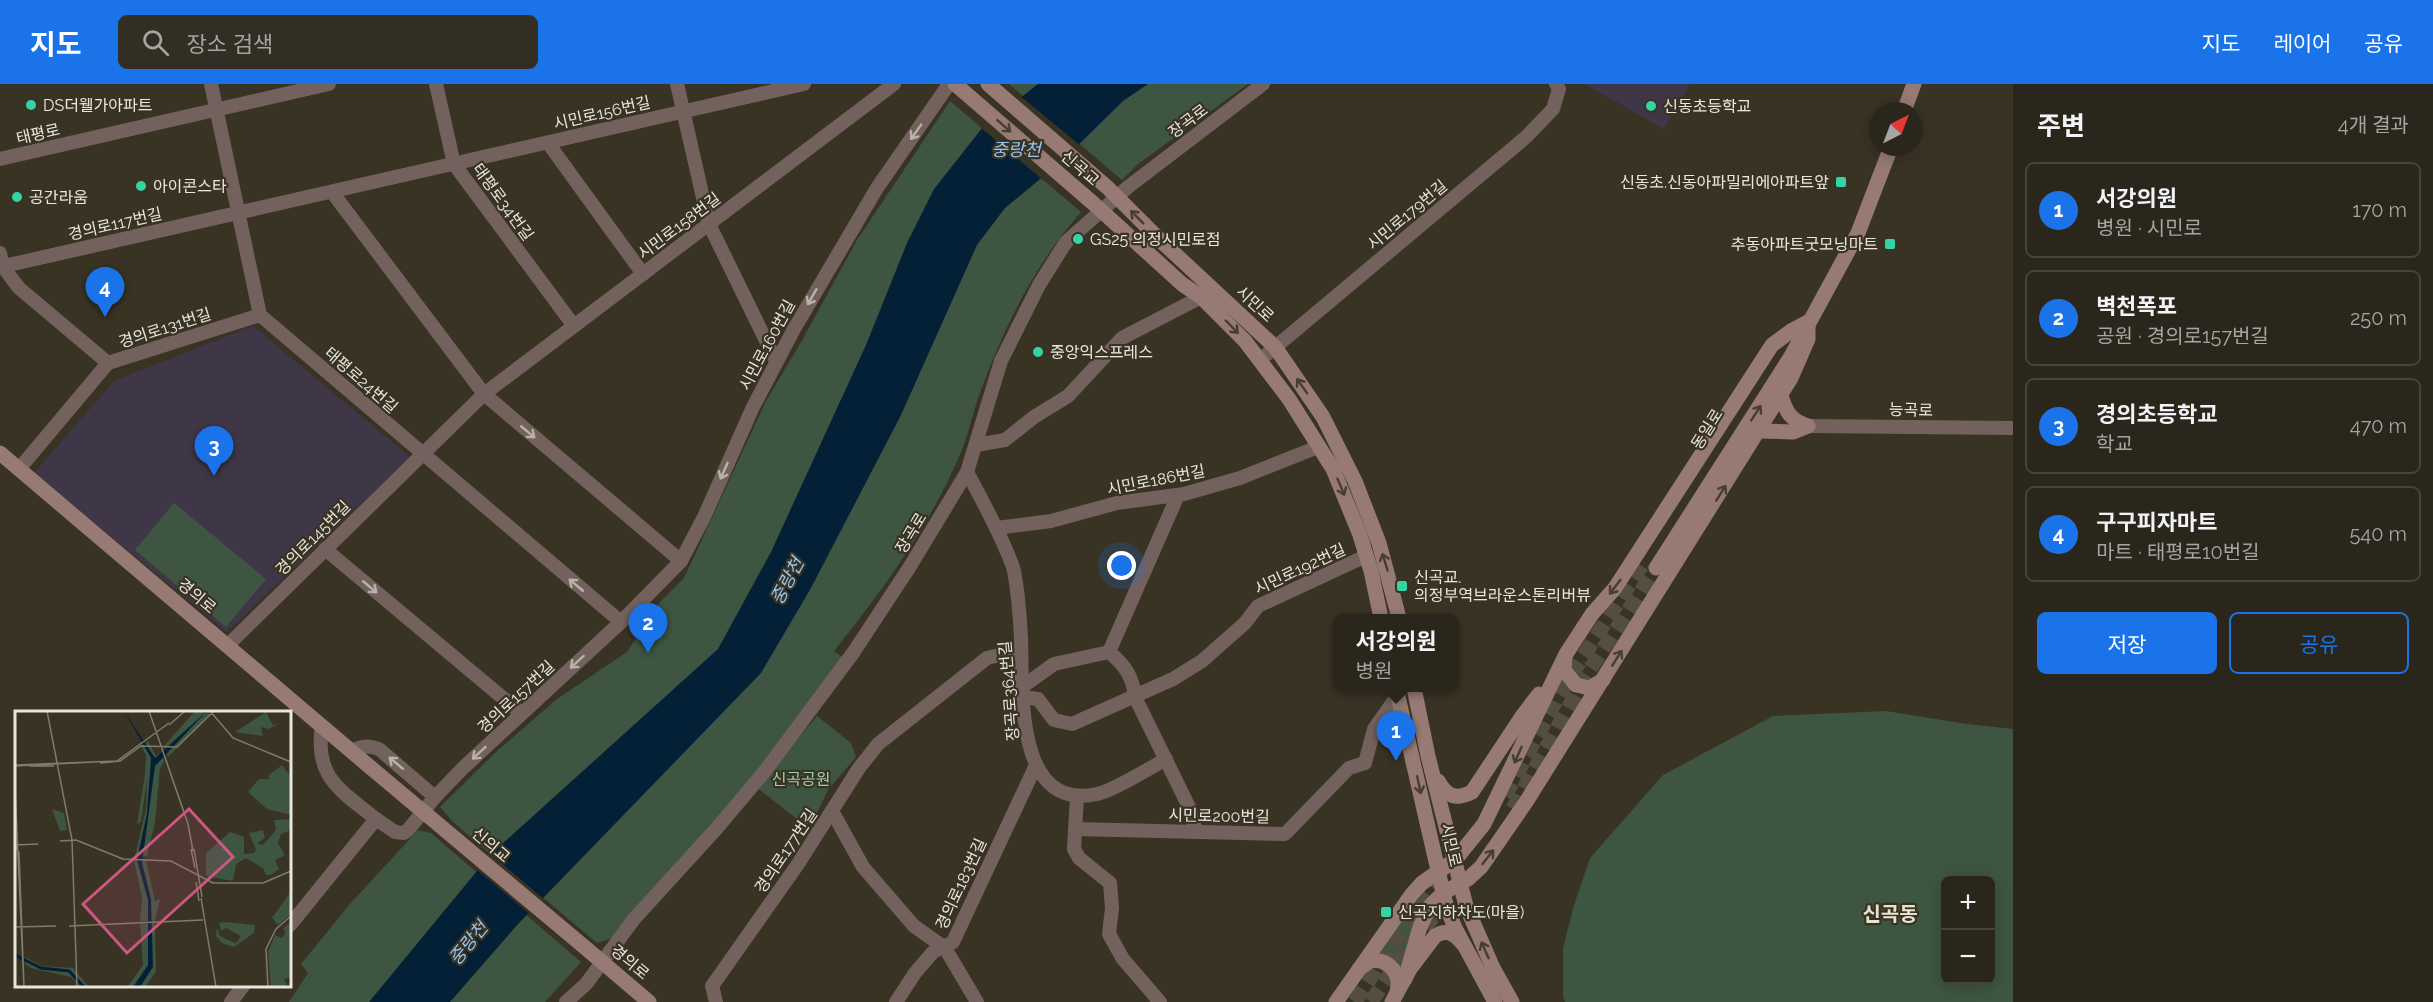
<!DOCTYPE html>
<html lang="ko">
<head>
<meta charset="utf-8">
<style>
	:root { --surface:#2b261b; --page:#332e24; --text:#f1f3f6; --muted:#a6a5a3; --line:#47433a; --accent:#1a73e8 }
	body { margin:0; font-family:Raleway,"Noto Sans KR",sans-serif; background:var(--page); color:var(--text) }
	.controls { position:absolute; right:18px; bottom:18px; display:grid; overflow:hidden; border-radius:9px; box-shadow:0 3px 15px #0003 }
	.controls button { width:54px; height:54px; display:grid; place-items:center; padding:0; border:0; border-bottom:2px solid var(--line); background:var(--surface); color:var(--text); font:30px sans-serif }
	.compass { position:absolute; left:1869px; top:18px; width:54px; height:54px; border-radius:50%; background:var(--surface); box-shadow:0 3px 15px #0003; rotate:42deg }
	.you { position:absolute; left:1122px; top:482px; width:21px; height:21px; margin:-15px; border:4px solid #fff; border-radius:50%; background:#1a73e8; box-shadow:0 0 0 9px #1a73e833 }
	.badge { display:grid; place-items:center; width:39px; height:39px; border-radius:50%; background:var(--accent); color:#fff; font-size:20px; font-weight:700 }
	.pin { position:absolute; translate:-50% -50px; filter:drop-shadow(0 2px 3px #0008) }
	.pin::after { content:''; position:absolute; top:32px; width:21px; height:18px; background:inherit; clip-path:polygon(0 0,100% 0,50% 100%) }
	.popup { position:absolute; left:1333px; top:530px; width:126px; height:78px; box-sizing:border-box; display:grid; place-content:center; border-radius:9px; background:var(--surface); filter:drop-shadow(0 2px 4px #0005); font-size:20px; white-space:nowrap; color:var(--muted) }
	.popup b { font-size:22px; color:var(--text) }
	.popup::after { content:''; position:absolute; left:50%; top:100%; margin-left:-12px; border:12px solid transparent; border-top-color:var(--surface) }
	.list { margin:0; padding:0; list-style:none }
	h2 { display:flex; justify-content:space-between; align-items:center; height:78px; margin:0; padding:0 24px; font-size:26px }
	h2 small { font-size:20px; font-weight:400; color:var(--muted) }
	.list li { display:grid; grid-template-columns:39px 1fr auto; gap:18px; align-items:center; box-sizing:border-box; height:96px; margin:0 12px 12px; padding:0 12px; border:2px solid var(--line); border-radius:9px }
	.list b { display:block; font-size:22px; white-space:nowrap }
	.list p { margin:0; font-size:20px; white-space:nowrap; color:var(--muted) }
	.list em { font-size:20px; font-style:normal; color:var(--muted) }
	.actions { display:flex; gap:12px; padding:18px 24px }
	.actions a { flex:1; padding:14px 0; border:2px solid var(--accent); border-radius:9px; text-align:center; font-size:21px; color:var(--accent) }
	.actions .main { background:var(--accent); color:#fff }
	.icon { flex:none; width:33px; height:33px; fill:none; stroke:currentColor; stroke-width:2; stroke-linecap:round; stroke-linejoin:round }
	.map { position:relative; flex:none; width:2013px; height:918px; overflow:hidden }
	header { display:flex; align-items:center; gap:36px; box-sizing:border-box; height:84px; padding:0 30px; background:var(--accent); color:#fff }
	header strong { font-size:28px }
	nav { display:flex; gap:33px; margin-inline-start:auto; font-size:21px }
	.search { width:420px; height:54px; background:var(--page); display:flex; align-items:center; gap:15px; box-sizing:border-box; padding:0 21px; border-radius:9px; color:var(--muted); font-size:22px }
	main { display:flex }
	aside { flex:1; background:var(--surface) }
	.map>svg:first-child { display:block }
	.education { fill:#3f3748 }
	.green { fill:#3e5541; fill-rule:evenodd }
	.water { fill:#042036 }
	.pier { fill:#393324 }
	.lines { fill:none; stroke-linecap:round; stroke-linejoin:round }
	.secondary-tunnel { stroke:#544e40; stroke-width:15; stroke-dasharray:15 8; stroke-linecap:butt }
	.street { stroke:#73615d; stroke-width:14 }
	.secondary { stroke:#967a73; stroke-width:15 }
	.secondary-bridge { stroke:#967a73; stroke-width:15 }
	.oneway { stroke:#473e30 }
	.oneway2 { stroke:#bab1aa }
	.poi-dot { fill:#35d4a7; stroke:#393324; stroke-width:2 }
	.labels { text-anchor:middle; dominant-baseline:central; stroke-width:4.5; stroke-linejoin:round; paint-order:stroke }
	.poi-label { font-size:16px; fill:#eae6dd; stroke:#393324; text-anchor:start }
	.street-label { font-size:16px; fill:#eae6dd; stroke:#393324 }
	.park-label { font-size:16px; fill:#9dd1a3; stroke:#393324 }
	.water-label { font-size:18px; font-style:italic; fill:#93c6f4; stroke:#393324 }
	.quarter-label { font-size:20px; font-weight:bold; fill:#eae2d0; stroke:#393324 }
	.inset-river { fill:none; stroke:#042036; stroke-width:3 }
	.inset-road { fill:none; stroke:#807b6e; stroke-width:1.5 }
	.view { fill:#ce5682; fill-opacity:0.15; stroke:#ce5682; stroke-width:3 }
	.inset-edge { fill:none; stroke:#eae6dd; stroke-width:3 }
</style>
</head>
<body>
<header>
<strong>지도</strong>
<div class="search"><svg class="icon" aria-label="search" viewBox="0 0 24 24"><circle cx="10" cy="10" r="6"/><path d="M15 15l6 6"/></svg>장소 검색</div>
<nav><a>지도</a><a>레이어</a><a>공유</a></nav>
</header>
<main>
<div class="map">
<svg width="2013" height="918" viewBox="0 0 2013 918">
	<rect width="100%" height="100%" fill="#393324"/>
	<g class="education">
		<polygon points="1585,0 1690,0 1664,45"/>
		<polygon points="253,242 410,373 227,548 34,389 114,297"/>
	</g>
	<g class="green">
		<polygon points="1009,0 1248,0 1138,80 1122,96"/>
		<path d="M950 17 1081 128C1035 180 1005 241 981 306 974 324 970 344 963 363 933 438 884 504 834 567L842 573 758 688 613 854 597 859 453 738 440 723 497 667 557 615 627 568 661 517 684 494 766 317 800 260 857 156Z"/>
		<polygon points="174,419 266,495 226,543 135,466"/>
		<path d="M1886 627 1967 640 2013 645V918H1565L1563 911V864L1574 821 1590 774 1663 691 1773 632ZM1990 796V896H1946V796Z"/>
		<polygon points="817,632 851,659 856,673 828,706 817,729 806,742 756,703"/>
		<polygon points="418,746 431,749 581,878 545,918 289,918 308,889 301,880 350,820"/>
		<polygon points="1411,825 1416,825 1417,829 1401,884 1379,867"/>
	</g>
	<polygon class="water" points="1038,0 1148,0 1123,17 1062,77 1005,124 977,161 901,331 811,504 761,589 518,840 450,918 369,918 491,770 718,565 771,468 866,261 907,159 934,105 983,43"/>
	<g class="pier">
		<polygon points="1019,11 1081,62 1043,96 980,43"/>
		<polygon points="488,768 545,816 531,831 475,784"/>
	</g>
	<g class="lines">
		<g class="secondary-tunnel">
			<polyline points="1505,712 1561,607 1644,478"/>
			<polyline points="1513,725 1585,593 1656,484"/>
			<polyline points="1355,918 1389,865 1448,789"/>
			<polyline points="1371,918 1400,875 1451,810"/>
		</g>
		<g class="street">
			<polyline points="211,0 260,231 621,538"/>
			<polyline points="436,0 454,80 574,242"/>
			<polyline points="677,0 709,140 776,277"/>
			<polyline points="548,59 643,190"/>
			<polyline points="0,75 329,0"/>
			<polyline points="332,108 484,310 681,477"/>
			<polyline points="0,169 3,183 19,204 108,279"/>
			<polyline points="0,183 804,0"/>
			<polyline points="1260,276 1526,53 1553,25 1559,5 1556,0"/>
			<polyline points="1808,342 2013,344"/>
			<polyline points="976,361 1005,356 1034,333 1068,312 1122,254 1201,213"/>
			<polyline points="19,385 108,279 260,231"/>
			<path d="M967 388C980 412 993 436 1004 461 1007 469 1012 478 1014 487 1018 508 1020 533 1021 555 1023 605 1014 728 1097 710 1113 707 1150 684 1166 675"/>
			<polyline points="996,444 1051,437 1117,419 1184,410 1240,394 1318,363"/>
			<polyline points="325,465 521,629"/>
			<polyline points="227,562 484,310 894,0"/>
			<path d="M1109 568C1125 581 1133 593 1135 613L1189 723 1196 747"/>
			<polyline points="1022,603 1054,580 1109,568 1178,411"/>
			<polyline points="1023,613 1038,615 1054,636 1072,640 1173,595 1202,577 1245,539 1258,522 1366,472"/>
			<path d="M351 667C362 662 368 661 379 665L435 713"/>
			<polyline points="1077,712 1074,765 1079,774 1110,799 1112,824 1109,850 1123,875 1160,918"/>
			<polyline points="832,727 863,783 914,842 945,864 977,918"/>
			<polyline points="376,735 395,748 404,749 408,746 435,713 463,684 621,538 681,477 704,433 753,323 794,245 877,104 949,0"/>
			<polyline points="1075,745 1285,750 1349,684 1365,679 1374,645 1398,611"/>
			<path d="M290 841 376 735C340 706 314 693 322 642"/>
			<polyline points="231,918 243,902"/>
			<polyline points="566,918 586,900 634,835 717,744 765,687 853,569 909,484 967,388 1001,277 1039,201 1066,158 1128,103 1263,0"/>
			<polyline points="716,918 712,902 798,780 859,684 878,660 987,574 1021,566"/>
			<polyline points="896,918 915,889 933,868 953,858 1036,681"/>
		</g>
		<g class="secondary">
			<polyline points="955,0 1094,120 1182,200 1201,213 1245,257 1289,315 1333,385 1360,451 1371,487 1381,534"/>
			<polyline points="988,0 1108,104 1160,156 1275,263 1323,333 1355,397 1379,459 1399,534"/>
			<polyline points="1904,27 1914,0"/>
			<path d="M1781 311C1786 328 1790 336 1808 342"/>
			<polyline points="1760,347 1793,348 1808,342"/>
			<polyline points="0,369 370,683"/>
			<polyline points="1656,484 1790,274 1858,149 1891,63"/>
			<polyline points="1565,573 1564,586 1576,601 1590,604 1603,596"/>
			<polyline points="1396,604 1446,821 1455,844 1495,918"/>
			<polyline points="1414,604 1428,672 1466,822 1493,884 1512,918"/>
			<path d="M1438 697C1447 713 1456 716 1472 708L1523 631 1539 610"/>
			<polyline points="588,866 649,918"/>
			<path d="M1359 885 1370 877C1388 874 1402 890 1397 907"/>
			<polyline points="1405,895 1420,843 1430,822 1443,809 1468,795 1481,783 1526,718 1791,294 1808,255 1808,238"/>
			<polyline points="1336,918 1412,810 1422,799 1455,776 1484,740 1566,570 1592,530 1615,504 1772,261 1791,247 1808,238"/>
			<path d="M1392 918 1410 885 1435 852C1446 845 1454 849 1462 859"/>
		</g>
		<polyline class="secondary-bridge" points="370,683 588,866"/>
	</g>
	<defs><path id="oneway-shaft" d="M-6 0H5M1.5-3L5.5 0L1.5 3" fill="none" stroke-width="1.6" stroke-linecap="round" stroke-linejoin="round" transform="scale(1.5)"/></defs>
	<g class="oneway">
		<use href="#oneway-shaft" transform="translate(1004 42) rotate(41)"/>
		<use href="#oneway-shaft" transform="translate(1137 133) rotate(-135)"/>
		<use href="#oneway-shaft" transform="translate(1232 243) rotate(46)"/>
		<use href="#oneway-shaft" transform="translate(1302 302) rotate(-125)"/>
		<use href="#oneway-shaft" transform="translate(1756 329) rotate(-57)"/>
		<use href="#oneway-shaft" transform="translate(1341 403) rotate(67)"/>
		<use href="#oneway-shaft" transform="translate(1721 409) rotate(-58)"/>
		<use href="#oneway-shaft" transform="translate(1385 478) rotate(-107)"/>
		<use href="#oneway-shaft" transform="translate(1615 503) rotate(127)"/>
		<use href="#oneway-shaft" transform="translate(1617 574) rotate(-58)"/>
		<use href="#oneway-shaft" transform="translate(1518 671) rotate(114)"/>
		<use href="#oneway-shaft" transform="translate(1419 701) rotate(78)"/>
		<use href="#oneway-shaft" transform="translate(1488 773) rotate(-52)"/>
		<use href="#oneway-shaft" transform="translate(1485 866) rotate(-114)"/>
	</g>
	<g class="oneway2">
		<use href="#oneway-shaft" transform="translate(916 48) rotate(125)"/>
		<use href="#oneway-shaft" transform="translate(812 213) rotate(120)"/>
		<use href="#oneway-shaft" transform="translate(528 348) rotate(40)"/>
		<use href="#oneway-shaft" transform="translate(724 387) rotate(114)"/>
		<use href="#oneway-shaft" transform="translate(576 501) rotate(-140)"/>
		<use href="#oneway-shaft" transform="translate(370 503) rotate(40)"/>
		<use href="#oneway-shaft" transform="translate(577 578) rotate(138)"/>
		<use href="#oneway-shaft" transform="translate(479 669) rotate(137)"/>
		<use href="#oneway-shaft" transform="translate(396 679) rotate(-140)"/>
	</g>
	<g class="poi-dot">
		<circle cx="31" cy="21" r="6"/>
		<circle cx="1651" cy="22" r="6"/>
		<rect x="1835" y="92" width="12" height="12" rx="3"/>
		<circle cx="141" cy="102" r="6"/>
		<circle cx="17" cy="113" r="6"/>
		<circle cx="1078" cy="155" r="6"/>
		<rect x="1884" y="154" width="12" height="12" rx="3"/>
		<circle cx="1038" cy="268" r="6"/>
		<rect x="1396" y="496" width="12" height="12" rx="3"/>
		<rect x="1380" y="822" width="12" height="12" rx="3"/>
	</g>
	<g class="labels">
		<g class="poi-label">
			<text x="43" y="21">DS더웰가아파트</text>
			<text x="1663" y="22">신동초등학교</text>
			<text x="1829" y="98" text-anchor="end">신동초.신동아파밀리에아파트앞</text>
			<text x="153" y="102">아이콘스타</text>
			<text x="29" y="113">공간라움</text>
			<text x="1090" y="155">GS25 의정시민로점</text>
			<text x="1878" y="160" text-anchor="end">추동아파트굿모닝마트</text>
			<text x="1050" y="268">중앙익스프레스</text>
			<text x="1414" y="493">신곡교.<tspan x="1414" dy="18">의정부역브라운스톤리버뷰</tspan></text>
			<text x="1398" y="828">신곡지하차도(마을)</text>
		</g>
		<g class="street-label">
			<text transform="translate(602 29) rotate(-13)">시민로156번길</text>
			<text transform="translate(1188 37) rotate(-37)">장곡로</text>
			<text transform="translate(38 50) rotate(-13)">태평로</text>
			<text transform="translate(1080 84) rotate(41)">신곡교</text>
			<text transform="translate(503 118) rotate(54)">태평로34번길</text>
			<text transform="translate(1407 131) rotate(-40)">시민로179번길</text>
			<text transform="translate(115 140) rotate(-13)">경의로117번길</text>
			<text transform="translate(679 142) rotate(-37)">시민로158번길</text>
			<text transform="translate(1255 220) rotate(43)">시민로</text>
			<text transform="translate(165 244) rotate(-18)">경의로131번길</text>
			<text transform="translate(767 261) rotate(-62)">시민로160번길</text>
			<text transform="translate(361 296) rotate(41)">태평로24번길</text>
			<text transform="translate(1911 326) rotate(1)">능곡로</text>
			<text transform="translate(1707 345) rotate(-58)">동일로</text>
			<text transform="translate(1156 396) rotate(-11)">시민로186번길</text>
			<text transform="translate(911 449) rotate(-59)">장곡로</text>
			<text transform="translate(313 454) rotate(-45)">경의로145번길</text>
			<text transform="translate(1300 485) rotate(-25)">시민로192번길</text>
			<text transform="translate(197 512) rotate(40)">경의로</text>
			<text transform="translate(1009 607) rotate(-95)">장곡로364번길</text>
			<text transform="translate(516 613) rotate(-43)">경의로157번길</text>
			<text transform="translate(1219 732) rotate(1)">시민로200번길</text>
			<text transform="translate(491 761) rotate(40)">신의교</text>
			<text transform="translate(1451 761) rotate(77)">시민로</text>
			<text transform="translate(786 767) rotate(-56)">경의로177번길</text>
			<text transform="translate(961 800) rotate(-65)">경의로183번길</text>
			<text transform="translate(630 878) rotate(40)">경의로</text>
		</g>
		<g class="park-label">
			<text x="801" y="695">신곡공원</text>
		</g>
		<g class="water-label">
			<text x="1016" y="65">중랑천</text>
			<text transform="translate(787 497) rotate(-62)">중랑천</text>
			<text transform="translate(468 859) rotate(-51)">중랑천</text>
		</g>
		<g class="quarter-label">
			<text x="1890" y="830">신곡동</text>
		</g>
	</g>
	<g transform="translate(15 627)">
		<rect width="276" height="276" fill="#393324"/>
		<path d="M180 0 195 3 153 46 149 35ZM251 1 258 14 265 12 254 18 246 16 248 25 220 21ZM133 30 141 45 146 41 149 50 143 62 145 57 140 111 132 145H120L131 97 132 68 126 111 122 113 130 63 131 44 126 35ZM267 54 276 66V104L252 98 233 81 244 68H254V64ZM37 98 49 102 52 119 45 120ZM276 108V119L266 123 263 132 270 144 260 149 264 158 256 164H251L248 157 231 147 221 153 218 170 191 165V142L215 121 229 126V143L239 142 241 139 234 122 248 119 250 127 242 132 248 134 261 119 259 109ZM119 149H131L140 190 145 188 140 210H125L127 187ZM274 183 276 203 263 214 257 207ZM276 210V266L269 268 273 276H256L253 241 260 224 267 227 271 221 268 218ZM209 211 240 214 239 222 219 236 207 232 201 225 202 216 205 225 215 230 221 232 226 225 211 217 206 220 204 212ZM140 212 141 261 130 276H112L128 254 125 213ZM10 246 27 255 58 257 74 276H66L56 266 16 257 10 253Z" fill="#3e5541"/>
		<path d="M109 0 140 47 192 0 140 55 127 152 136 188 138 256 125 276H118L133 254V189L122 149 132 102 136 47Z" fill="#042036"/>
		<path class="inset-river" d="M0 244 26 257 54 260 69 276"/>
		<path class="inset-road" d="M32 0 57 129 62 276M134 0 173 113 178 140M195 0 218 27 276 51M154 14 170 0M85 52 105 50 126 35 162 36 199 0M0 54 102 50 154 12M0 55 79 51M15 55H39M0 78 9 276M45 130 61 129 108 148 156 150 198 172H248L276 160M0 134 23 133M0 134 4 142 9 276M176 138 180 157M179 138 187 186M181 171 184 190M186 187 201 276M54 215 188 209M0 216 41 215M253 276 251 238 261 218 276 205"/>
		<path class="view" d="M174 98 218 146 112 242 68 193Z"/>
		<rect width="276" height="276" class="inset-edge"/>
	</g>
</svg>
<div class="controls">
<button>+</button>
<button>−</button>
</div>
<svg class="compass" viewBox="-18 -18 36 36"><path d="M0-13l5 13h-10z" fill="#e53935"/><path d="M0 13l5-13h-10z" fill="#a6a5a3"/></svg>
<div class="you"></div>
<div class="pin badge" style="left:1396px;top:677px">1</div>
<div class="popup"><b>서강의원</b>병원</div>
<div class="pin badge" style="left:648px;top:569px">2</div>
<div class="pin badge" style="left:214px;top:392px">3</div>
<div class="pin badge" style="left:105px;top:233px">4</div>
</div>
<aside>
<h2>주변<small>4개 결과</small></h2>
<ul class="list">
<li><span class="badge">1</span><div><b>서강의원</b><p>병원 · 시민로</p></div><em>170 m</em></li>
<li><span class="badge">2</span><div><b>벽천폭포</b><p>공원 · 경의로157번길</p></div><em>250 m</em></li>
<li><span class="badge">3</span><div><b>경의초등학교</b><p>학교</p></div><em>470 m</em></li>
<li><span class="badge">4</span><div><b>구구피자마트</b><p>마트 · 태평로10번길</p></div><em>540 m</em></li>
</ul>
<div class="actions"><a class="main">저장</a><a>공유</a></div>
</aside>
</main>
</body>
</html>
